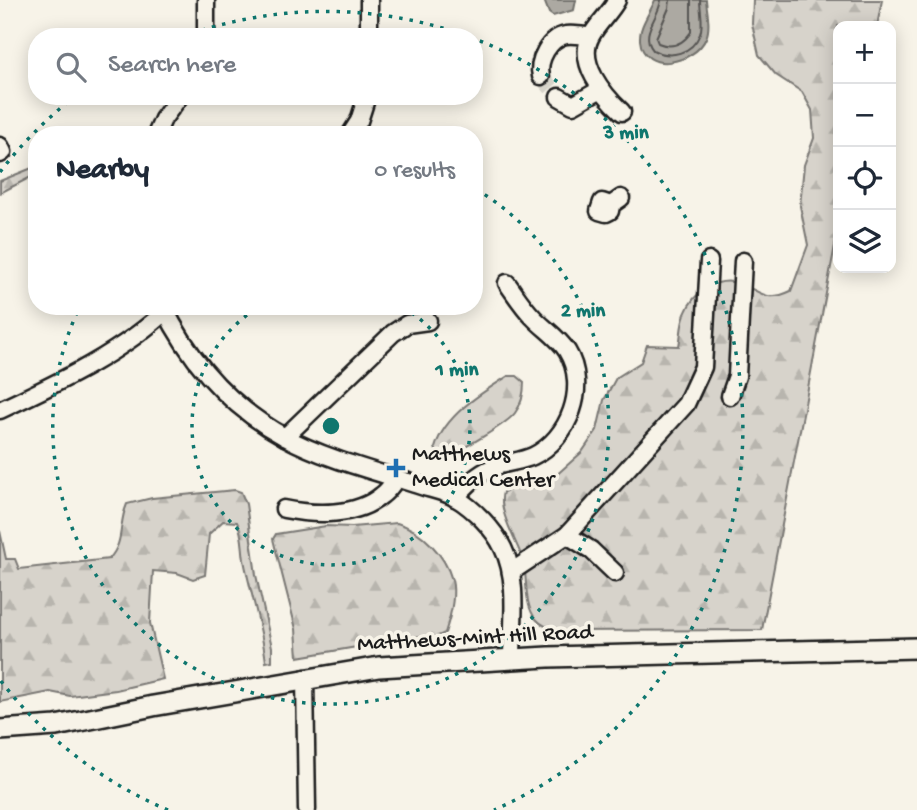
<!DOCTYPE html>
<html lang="en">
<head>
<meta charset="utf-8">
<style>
	:root { --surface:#fff; --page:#f6f6f7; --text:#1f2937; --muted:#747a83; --line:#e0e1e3 }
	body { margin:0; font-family:"Gochi Hand",sans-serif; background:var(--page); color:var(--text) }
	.controls { position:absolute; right:21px; top:21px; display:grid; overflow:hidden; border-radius:14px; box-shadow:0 4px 18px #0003 }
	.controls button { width:63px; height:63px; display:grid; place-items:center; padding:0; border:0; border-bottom:2px solid var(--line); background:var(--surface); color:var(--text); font:35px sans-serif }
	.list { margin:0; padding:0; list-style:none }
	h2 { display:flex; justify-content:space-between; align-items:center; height:91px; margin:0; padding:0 28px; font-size:30px }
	h2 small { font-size:23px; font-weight:400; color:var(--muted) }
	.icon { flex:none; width:38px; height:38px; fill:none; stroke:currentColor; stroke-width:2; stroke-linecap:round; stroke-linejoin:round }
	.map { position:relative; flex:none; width:917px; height:810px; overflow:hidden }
	.search { position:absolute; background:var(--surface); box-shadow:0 4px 18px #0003; left:28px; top:28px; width:455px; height:77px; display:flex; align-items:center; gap:18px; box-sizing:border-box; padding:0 24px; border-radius:28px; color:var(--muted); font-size:26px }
	.panel { position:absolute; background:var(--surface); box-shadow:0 4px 18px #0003; left:28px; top:126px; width:455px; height:189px; border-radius:28px }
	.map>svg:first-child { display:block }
	.forest { fill:url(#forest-firs); stroke:#7a7874; stroke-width:2 }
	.water { fill:#aca9a2; stroke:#72716c; stroke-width:2 }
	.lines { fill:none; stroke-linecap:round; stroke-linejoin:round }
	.shore { stroke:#565452; stroke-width:2 }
	.minor-tunnel { stroke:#d6d3c9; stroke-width:16; stroke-dasharray:16 8; stroke-linecap:butt }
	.minor-casing { stroke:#1c1c1c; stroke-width:21 }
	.major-casing { stroke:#1c1c1c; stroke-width:24 }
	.minor { stroke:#f7f3e8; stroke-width:16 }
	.major { stroke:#f7f3e8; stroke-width:19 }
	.ring { fill:none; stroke:#0f766e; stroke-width:3.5; stroke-dasharray:3.5 7 }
	.poi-dot { fill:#1f6fb2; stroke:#f7f3e8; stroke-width:2.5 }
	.labels { text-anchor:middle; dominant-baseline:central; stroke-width:7; stroke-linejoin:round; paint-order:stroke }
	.poi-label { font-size:23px; fill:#1c1c1c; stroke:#f7f3e8; text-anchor:start }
	.street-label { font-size:23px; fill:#1c1c1c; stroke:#f7f3e8 }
	.centre { fill:#0f766e; stroke:#f7f3e8; stroke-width:3.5 }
	.ring-label { font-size:21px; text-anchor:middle; font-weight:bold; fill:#0f766e; stroke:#f7f3e8; stroke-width:7; stroke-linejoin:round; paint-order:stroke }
</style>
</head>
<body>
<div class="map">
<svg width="917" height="810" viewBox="0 0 917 810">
	<defs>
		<pattern id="forest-firs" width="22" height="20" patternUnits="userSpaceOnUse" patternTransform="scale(1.75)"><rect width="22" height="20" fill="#d7d3cb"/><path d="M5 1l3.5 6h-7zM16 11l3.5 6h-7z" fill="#b8b5ae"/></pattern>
	</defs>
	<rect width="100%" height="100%" fill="#f7f3e8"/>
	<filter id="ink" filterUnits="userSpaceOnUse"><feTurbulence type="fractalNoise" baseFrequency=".0143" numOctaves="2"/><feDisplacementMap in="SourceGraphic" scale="14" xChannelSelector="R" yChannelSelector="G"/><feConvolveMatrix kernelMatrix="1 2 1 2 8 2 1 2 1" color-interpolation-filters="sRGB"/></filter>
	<g filter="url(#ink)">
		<g class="forest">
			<path d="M753 0H882L877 26H838V230L762 630 560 631C550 629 542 626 536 619 523 604 528 578 523 560 517 542 497 510 503 492L511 489 537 487 553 478 582 452 597 430 604 400 616 378 641 362 647 345 679 346C681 336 681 323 685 314 693 292 718 275 741 284 762 292 766 303 791 291L808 245 800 206 804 165 814 138 812 110 802 92 776 75 759 55 752 24Z"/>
			<polygon points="37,166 37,174 0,193 0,181"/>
			<path d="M508 376H517L524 382C524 392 522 404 515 413 508 423 461 451 449 454 445 456 443 455 438 454L435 448C444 416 481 393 508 376Z"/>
			<path d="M235 490 241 492 246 504 256 575 272 647V661L266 662C262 627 251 595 244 560 242 547 243 534 237 522L223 521 209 534 205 575 193 579 177 573 153 571 150 623 163 679 116 690 70 696 50 692 0 702V531L6 559H15L19 569 109 559C125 542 118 524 127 504L152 498Z"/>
			<path d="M397 523C422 530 445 555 452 580 456 596 450 618 445 633L436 637 421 636 298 657 296 629 273 539 276 534 326 526 352 527Z"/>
		</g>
		<g class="water">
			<polygon points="544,0 576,0 574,10 553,16 549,13"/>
			<path d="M655 0H706C707 12 711 27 706 38 695 64 643 75 640 40 639 26 650 13 655 0Z"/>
		</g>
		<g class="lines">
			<g class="shore">
				<path d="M661 0C659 18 639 33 653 50 670 59 692 54 700 34 704 24 700 11 700 0"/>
				<path d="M670 0 669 8 656 38 658 43C673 49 683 44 691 32V0"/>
			</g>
			<polyline class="minor-tunnel" points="541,76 559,97"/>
			<g class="minor-casing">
				<g id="minor">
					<polyline points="206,0 206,37"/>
					<path d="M617 0C610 13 598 23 591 36 576 62 604 95 622 112"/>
					<polyline points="369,37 369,0"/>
					<path d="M541 76C537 61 549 38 566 35 574 34 583 36 590 36"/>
					<polyline points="559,97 573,105 601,89"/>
					<polyline points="156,135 163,119 180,96"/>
					<polyline points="350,135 359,121 367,96"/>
					<polyline points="0,146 3,152 0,154"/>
					<polyline points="611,205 610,211 606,213 599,211 602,202 611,205 621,198"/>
					<path d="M163 306C190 361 230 407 285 437 323 458 374 471 415 484 428 489 444 491 456 498 474 509 494 529 503 548 519 580 512 624 512 659"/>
					<polyline points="730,396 737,376 743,261"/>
					<path d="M0 410C60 382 122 353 171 306"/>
					<polyline points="285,437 393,333 407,324 428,321"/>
					<path d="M455 498C466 486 477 474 492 468 505 462 520 462 533 456 569 439 589 387 567 351 558 337 544 329 533 317 523 307 515 294 507 283"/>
					<path d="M284 509C314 515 357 517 382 495 388 491 392 484 397 478"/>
					<polyline points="567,535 591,550 615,573"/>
					<polyline points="511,572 567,535 686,404 703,367 709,261"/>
					<polyline points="305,678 307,810"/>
				</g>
			</g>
			<g class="major-casing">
				<polyline id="major" points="0,730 56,726 153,706 379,667 548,657 917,648"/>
			</g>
			<use href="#minor" class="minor"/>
			<use href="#major" class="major"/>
		</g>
	</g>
	<g class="ring">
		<path d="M403 307A139 139 0 1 1 259 307"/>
		<path d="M476 189A278 278 0 1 1 80 306"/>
		<path d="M168 810A417 417 0 0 1 0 680M0 172A417 417 0 0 1 74 97M182 37A417 417 0 0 1 494 810"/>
	</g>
	<path class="poi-dot" d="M392.5 457.5h7v7h7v7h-7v7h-7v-7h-7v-7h7z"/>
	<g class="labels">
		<g class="poi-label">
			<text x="412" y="455">Matthews<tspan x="412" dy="26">Medical Center</tspan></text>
		</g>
		<g class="street-label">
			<text transform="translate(475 639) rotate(-3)">Matthews-Mint Hill Road</text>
		</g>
	</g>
	<circle cx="331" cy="426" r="10" class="centre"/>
	<g class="ring-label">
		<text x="626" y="138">3 min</text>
		<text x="583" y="316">2 min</text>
		<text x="457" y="375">1 min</text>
	</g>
</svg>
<div class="controls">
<button>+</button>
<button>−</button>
<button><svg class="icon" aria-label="locate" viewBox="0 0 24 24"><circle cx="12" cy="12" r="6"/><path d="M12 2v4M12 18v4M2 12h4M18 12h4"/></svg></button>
<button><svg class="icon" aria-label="layers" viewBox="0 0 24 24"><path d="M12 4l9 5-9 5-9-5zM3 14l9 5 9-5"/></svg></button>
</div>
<div class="search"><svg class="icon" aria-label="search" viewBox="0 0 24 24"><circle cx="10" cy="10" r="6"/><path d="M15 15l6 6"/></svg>Search here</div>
<section class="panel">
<h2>Nearby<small>0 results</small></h2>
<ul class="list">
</ul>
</section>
</div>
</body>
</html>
